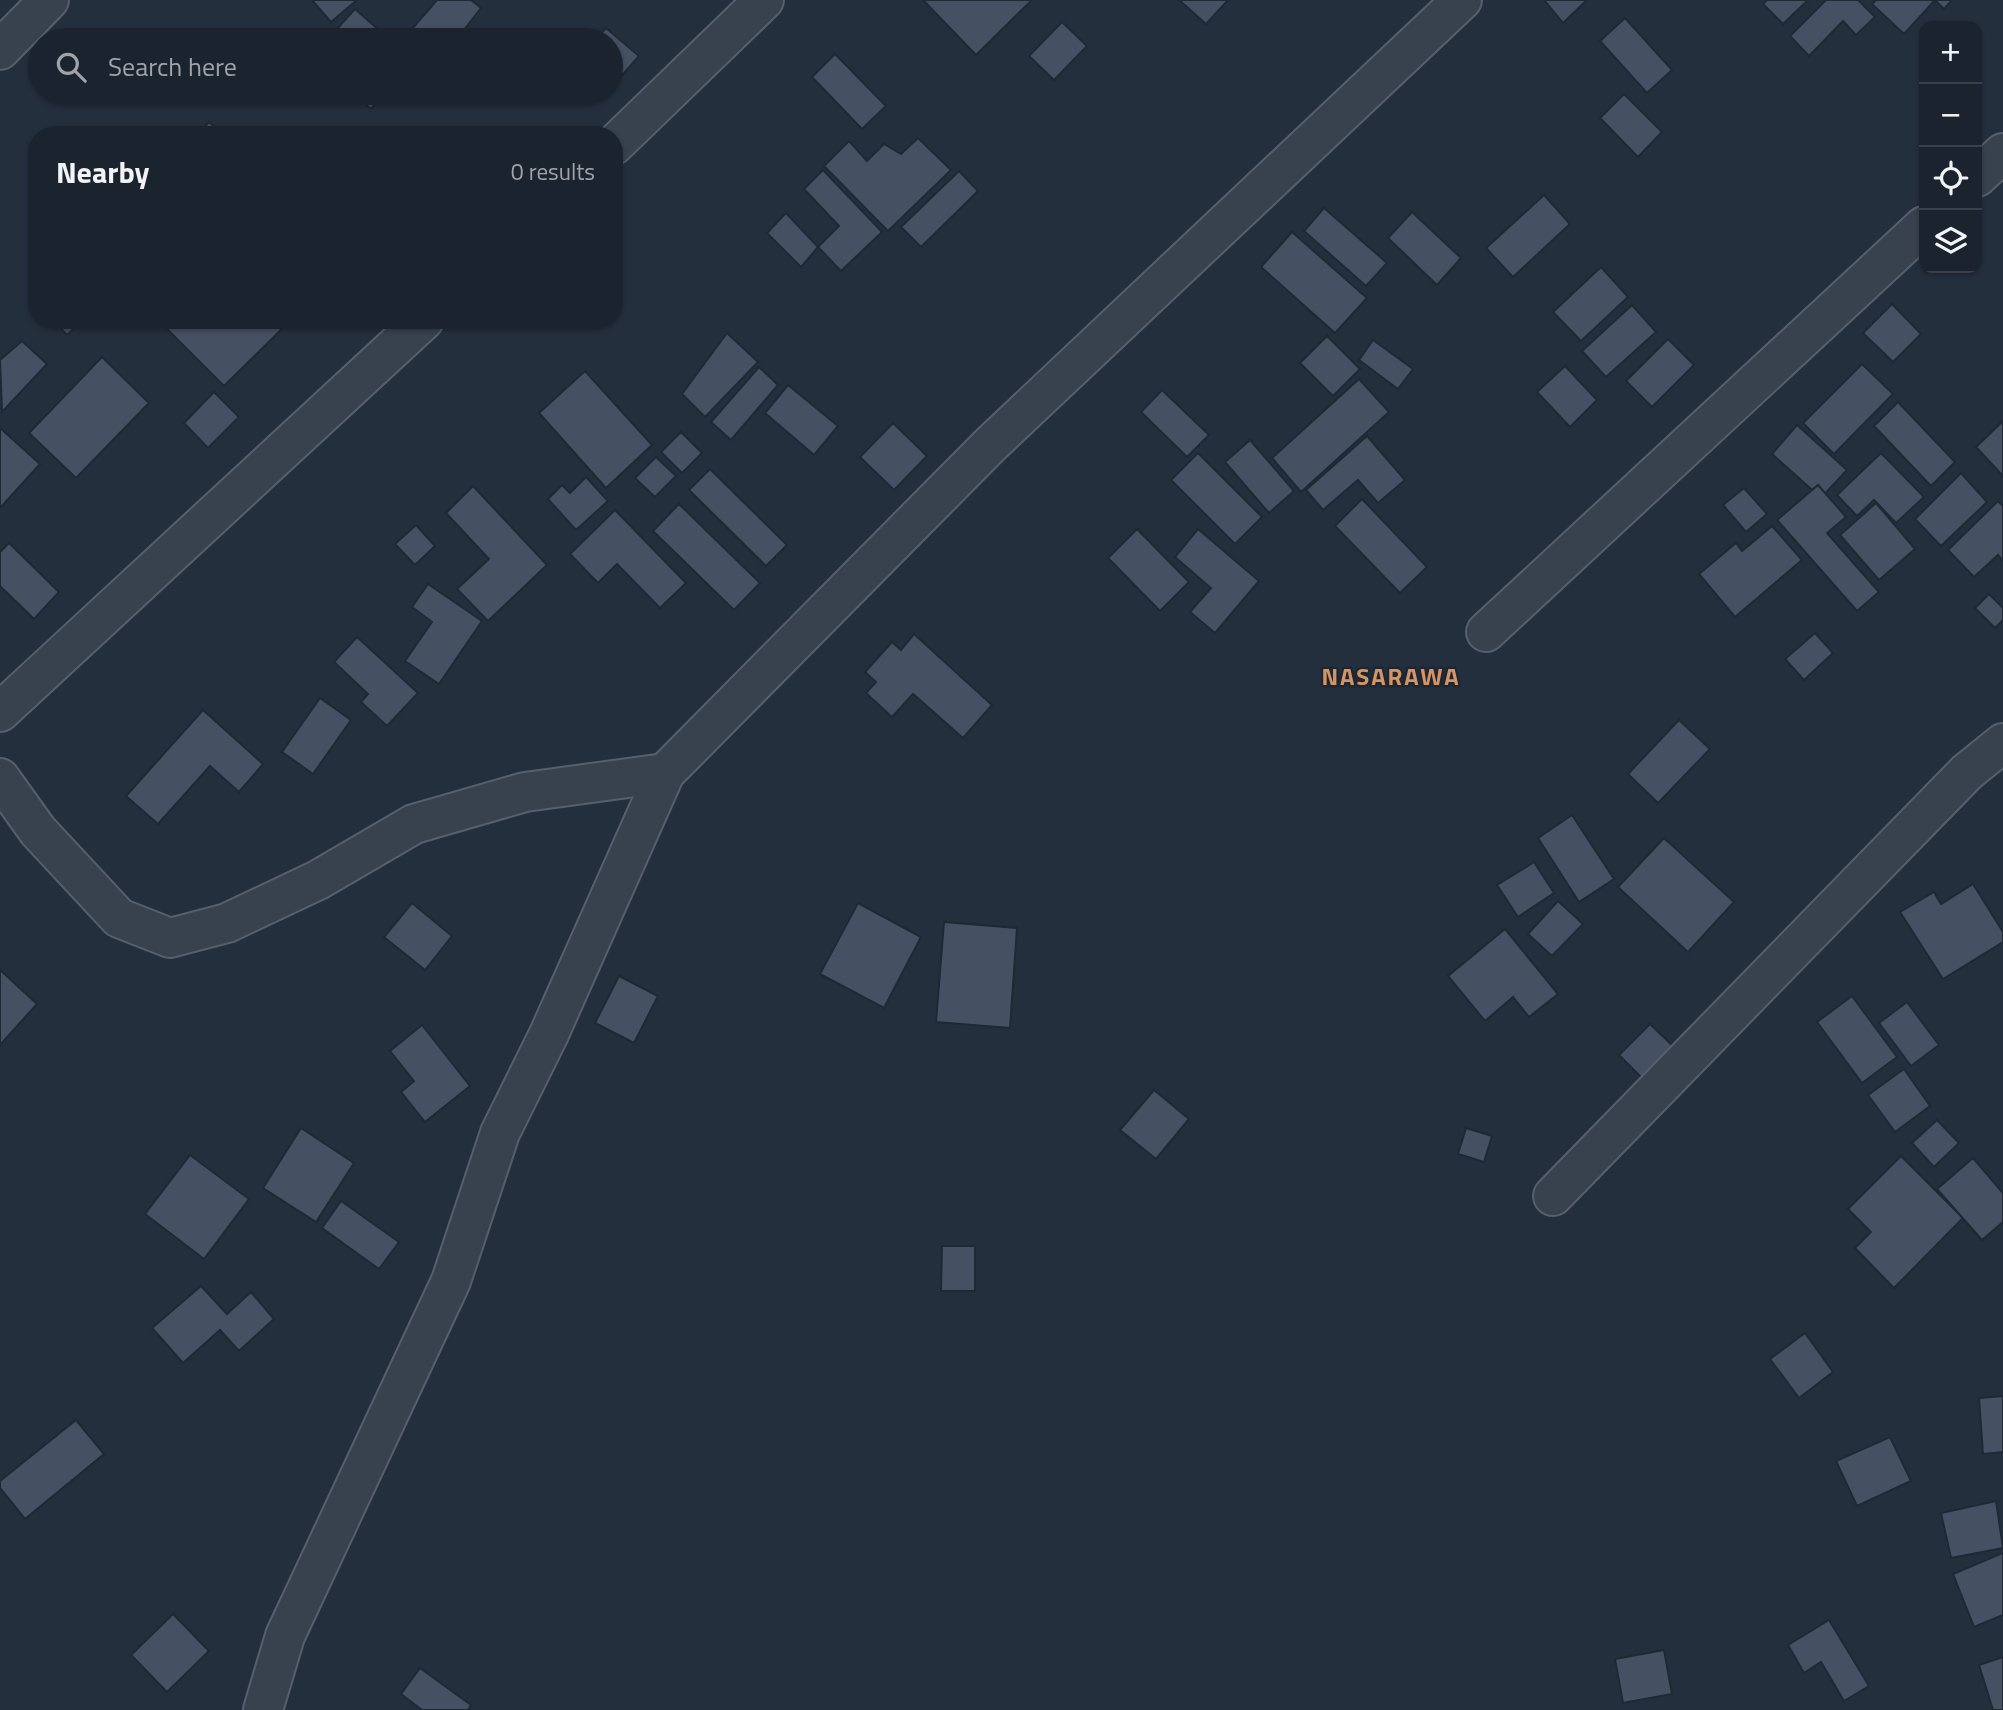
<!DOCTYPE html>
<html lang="en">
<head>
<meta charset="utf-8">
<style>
	:root { --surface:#1b232e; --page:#282f3a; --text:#f1f3f6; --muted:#a0a4aa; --line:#39404a }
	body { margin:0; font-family:"Titillium Web",sans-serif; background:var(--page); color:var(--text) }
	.controls { position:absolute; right:21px; top:21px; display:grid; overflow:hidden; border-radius:14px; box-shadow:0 2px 5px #0004 }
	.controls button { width:63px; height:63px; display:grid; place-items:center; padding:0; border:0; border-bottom:2px solid var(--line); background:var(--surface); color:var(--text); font:35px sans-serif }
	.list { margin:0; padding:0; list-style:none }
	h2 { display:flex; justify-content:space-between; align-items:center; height:91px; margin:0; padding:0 28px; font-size:30px }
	h2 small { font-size:23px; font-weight:400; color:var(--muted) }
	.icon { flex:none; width:38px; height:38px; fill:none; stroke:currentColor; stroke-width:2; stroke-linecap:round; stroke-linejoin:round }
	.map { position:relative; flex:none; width:2003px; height:1710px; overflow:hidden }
	.search { position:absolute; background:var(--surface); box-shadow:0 2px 5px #0004; left:28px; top:28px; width:595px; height:77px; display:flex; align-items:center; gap:18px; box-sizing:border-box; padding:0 24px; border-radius:38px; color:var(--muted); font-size:26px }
	.panel { position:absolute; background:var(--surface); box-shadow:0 2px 5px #0004; left:28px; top:126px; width:595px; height:203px; border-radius:28px }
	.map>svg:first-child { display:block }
	.building { fill:#455162; stroke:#1f2835; stroke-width:2 }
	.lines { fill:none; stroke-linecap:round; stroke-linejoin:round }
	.minor-casing { stroke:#565f6c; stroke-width:42 }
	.minor { stroke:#38414e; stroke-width:38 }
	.labels { text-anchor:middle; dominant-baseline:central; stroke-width:5; stroke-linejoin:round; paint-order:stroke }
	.district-label { font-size:24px; font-weight:bold; letter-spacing:2px; fill:#d59563; stroke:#1d2633 }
</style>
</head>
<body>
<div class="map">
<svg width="2003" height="1710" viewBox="0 0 2003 1710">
	<rect width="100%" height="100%" fill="#242f3e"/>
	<g class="building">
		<polygon points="312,0 357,0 331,22"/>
		<polygon points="437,0 471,0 481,8 456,40 409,40 405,37"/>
		<polygon points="923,0 1032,0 976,55"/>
		<polygon points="1179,0 1228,0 1206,24"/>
		<polygon points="1544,0 1587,0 1563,23"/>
		<polygon points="1767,0 1808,0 1783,24 1763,4"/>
		<polygon points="1826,0 1858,0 1875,17 1856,35 1843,21 1809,56 1790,36"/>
		<polygon points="1876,0 1952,0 1944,9 1935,0 1904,34 1872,4"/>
		<polygon points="355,9 388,38 390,40 327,40"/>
		<polygon points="1625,18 1672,70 1647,93 1600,41"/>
		<polygon points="1062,22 1087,46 1054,80 1029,56"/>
		<polygon points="606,28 639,56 611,88 611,40 595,40"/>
		<polygon points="835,54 886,106 862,129 812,77"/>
		<polygon points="352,93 385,93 371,109"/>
		<polygon points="1624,94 1662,132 1638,157 1600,118"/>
		<polygon points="209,122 223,135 197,135"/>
		<polygon points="918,138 951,170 888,231 824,166 849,141 867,161 884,144 901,154"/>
		<polygon points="823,170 882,232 841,271 818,247 839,226 804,189"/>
		<polygon points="959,171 978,191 921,247 901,227"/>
		<polygon points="1544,195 1570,224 1513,277 1486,248"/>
		<polygon points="1324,208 1387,263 1366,286 1304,231"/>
		<polygon points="1412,212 1461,258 1437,285 1388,238"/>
		<polygon points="786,213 818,247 801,267 767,233"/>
		<polygon points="1292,232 1367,298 1335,333 1261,267"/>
		<polygon points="1601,267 1628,297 1581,341 1553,312"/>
		<polygon points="1892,304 1921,334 1893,362 1863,333"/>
		<polygon points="1632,305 1656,332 1606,377 1582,351"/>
		<polygon points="53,320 83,320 67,335"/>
		<polygon points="285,320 288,323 224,386 159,321"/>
		<polygon points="727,333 758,362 705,417 682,394"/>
		<polygon points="1327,336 1360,369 1333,396 1300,363"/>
		<polygon points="1668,339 1694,365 1652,407 1626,381"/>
		<polygon points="1373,340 1413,369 1398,389 1359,360"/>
		<polygon points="22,341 47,364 2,412 0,360"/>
		<polygon points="102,357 149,403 76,478 29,433"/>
		<polygon points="1862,364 1893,394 1834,454 1803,423"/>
		<polygon points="1565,366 1597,400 1570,427 1537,392"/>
		<polygon points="759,367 778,385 731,440 711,422"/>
		<polygon points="585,371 652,445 606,488 539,413"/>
		<polygon points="1359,379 1389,412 1301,492 1272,458"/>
		<polygon points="788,385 838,426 814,455 765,413"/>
		<polygon points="1162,390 1209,435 1187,457 1141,412"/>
		<polygon points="214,392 239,417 208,448 184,423"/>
		<polygon points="1898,402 1955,462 1931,486 1874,426"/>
		<polygon points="2003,421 2003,476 1976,447"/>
		<polygon points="893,423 927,456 894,490 860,457"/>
		<polygon points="1797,425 1847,470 1821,498 1772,454"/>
		<polygon points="0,428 40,464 0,508"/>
		<polygon points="681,432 702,453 682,473 661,452"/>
		<polygon points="1367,436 1405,480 1378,503 1358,480 1323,510 1306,490"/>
		<polygon points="1250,440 1294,491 1269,513 1225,462"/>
		<polygon points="1198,453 1262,517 1235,544 1171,480"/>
		<polygon points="1881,453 1924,497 1896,523 1874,500 1857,516 1837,495"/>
		<polygon points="656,457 676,476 655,497 635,478"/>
		<polygon points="710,469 787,545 766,566 689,490"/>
		<polygon points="1961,473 1987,502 1941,546 1915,519"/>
		<polygon points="586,477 608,501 576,530 548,499 562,485 570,493"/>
		<polygon points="1818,485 1846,517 1827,533 1879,592 1857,611 1777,520"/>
		<polygon points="473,486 547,565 488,621 457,589 489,559 446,513"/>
		<polygon points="1744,488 1767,514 1746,532 1723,505"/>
		<polygon points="1362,499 1427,567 1400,593 1335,526"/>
		<polygon points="1998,501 2003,506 2003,561 1998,555 1974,577 1948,550"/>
		<polygon points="1876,503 1915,549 1879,580 1840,535"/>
		<polygon points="679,504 760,583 734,610 653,531"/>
		<polygon points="615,510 686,583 660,608 617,564 598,583 570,554"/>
		<polygon points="416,525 435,546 415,565 395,544"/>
		<polygon points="1772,526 1802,560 1735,617 1699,574 1736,543 1742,551"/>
		<polygon points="1137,529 1189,582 1160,611 1108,558"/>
		<polygon points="1198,529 1259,581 1215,633 1190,612 1211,588 1175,557"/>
		<polygon points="9,543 59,592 34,619 0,586 0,552"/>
		<polygon points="428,584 482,621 439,684 405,661 432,622 412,607"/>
		<polygon points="1989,594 2003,608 2003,620 1995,628 1975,608"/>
		<polygon points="1815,633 1833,653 1804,680 1785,659"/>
		<polygon points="914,634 992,705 963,738 913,694 892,717 866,693 876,682 865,672 892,642 901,650"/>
		<polygon points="357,637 418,693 387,726 361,702 368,694 334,662"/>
		<polygon points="320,698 351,720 313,774 282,752"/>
		<polygon points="203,710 263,764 239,792 210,766 158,824 126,796"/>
		<polygon points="1679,720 1710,749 1658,803 1628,774"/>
		<polygon points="1572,815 1614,879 1579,902 1538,838"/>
		<polygon points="1664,838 1734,902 1688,952 1618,887"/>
		<polygon points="1534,862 1554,893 1518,917 1497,885"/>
		<polygon points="1973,884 2003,932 2003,942 1943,979 1900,912 1934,892 1941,904"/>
		<polygon points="1558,901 1583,924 1552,956 1528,934"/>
		<polygon points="412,903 452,936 425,970 384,937"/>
		<polygon points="858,903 921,937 884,1008 820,974"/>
		<polygon points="944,922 1017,928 1010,1028 936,1022"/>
		<polygon points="1505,929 1558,994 1529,1017 1513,997 1485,1021 1448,976"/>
		<polygon points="0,970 37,1004 0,1045"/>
		<polygon points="619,976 658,996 634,1043 595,1023"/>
		<polygon points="1852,996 1897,1057 1862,1083 1817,1022"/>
		<polygon points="1907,1002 1939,1045 1911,1066 1879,1023"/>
		<polygon points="1650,1024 1676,1049 1645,1081 1619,1055"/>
		<polygon points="422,1025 470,1086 425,1122 401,1092 414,1081 390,1051"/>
		<polygon points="1904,1069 1930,1106 1895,1132 1868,1095"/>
		<polygon points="1154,1090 1189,1119 1156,1159 1120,1130"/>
		<polygon points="1937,1120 1959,1143 1934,1167 1912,1143"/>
		<polygon points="301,1128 354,1163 316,1222 263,1188"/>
		<polygon points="1466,1128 1492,1136 1484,1162 1458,1154"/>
		<polygon points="190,1155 249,1199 204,1259 145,1214"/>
		<polygon points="1901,1156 1963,1218 1894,1288 1855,1248 1871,1232 1848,1209"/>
		<polygon points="1973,1158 2003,1193 2003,1222 1982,1240 1937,1189"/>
		<polygon points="341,1201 399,1242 379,1269 322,1228"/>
		<polygon points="942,1246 975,1246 975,1291 941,1291"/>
		<polygon points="201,1286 227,1314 251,1292 274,1319 239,1351 220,1330 183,1363 152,1328"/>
		<polygon points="1805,1333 1833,1372 1799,1398 1770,1359"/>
		<polygon points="2003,1396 2003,1452 1983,1454 1979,1398"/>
		<polygon points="76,1420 104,1454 25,1519 0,1488 0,1481"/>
		<polygon points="1890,1437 1911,1481 1857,1506 1836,1461"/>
		<polygon points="1996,1501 2003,1548 1951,1558 1941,1513"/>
		<polygon points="2003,1553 2003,1615 1974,1627 1953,1574"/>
		<polygon points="173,1614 209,1651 167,1692 131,1655"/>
		<polygon points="1829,1620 1869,1686 1844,1701 1821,1662 1804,1673 1788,1645"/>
		<polygon points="1664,1650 1672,1694 1623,1703 1615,1659"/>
		<polygon points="2003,1657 2003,1710 1993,1710 1979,1665"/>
		<polygon points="420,1668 471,1705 468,1710 422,1710 401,1694"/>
	</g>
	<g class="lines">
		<g class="minor-casing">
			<g id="minor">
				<polyline points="0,50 49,0"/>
				<polyline points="614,145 764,0"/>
				<polyline points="1977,177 2003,153"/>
				<polyline points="1486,632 1924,226"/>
				<polyline points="0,712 424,320"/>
				<polyline points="0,778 38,831 119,918 170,938 227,923 318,880 414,824 525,792 665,773"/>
				<polyline points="1553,1196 1967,772 2003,743"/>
				<polyline points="263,1710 285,1636 451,1281 500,1133 549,1034 665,773 990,445 1462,0"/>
			</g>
		</g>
		<use href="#minor" class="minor"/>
	</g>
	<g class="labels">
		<g class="district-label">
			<text x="1391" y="676">NASARAWA</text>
		</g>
	</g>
</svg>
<div class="controls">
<button>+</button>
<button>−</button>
<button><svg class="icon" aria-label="locate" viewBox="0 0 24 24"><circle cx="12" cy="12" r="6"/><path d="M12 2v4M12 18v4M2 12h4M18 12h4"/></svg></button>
<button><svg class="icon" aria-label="layers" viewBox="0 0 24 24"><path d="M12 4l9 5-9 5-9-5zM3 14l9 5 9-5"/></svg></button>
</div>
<div class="search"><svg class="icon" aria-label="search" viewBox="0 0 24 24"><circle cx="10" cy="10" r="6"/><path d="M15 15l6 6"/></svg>Search here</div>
<section class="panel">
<h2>Nearby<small>0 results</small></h2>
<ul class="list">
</ul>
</section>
</div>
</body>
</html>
